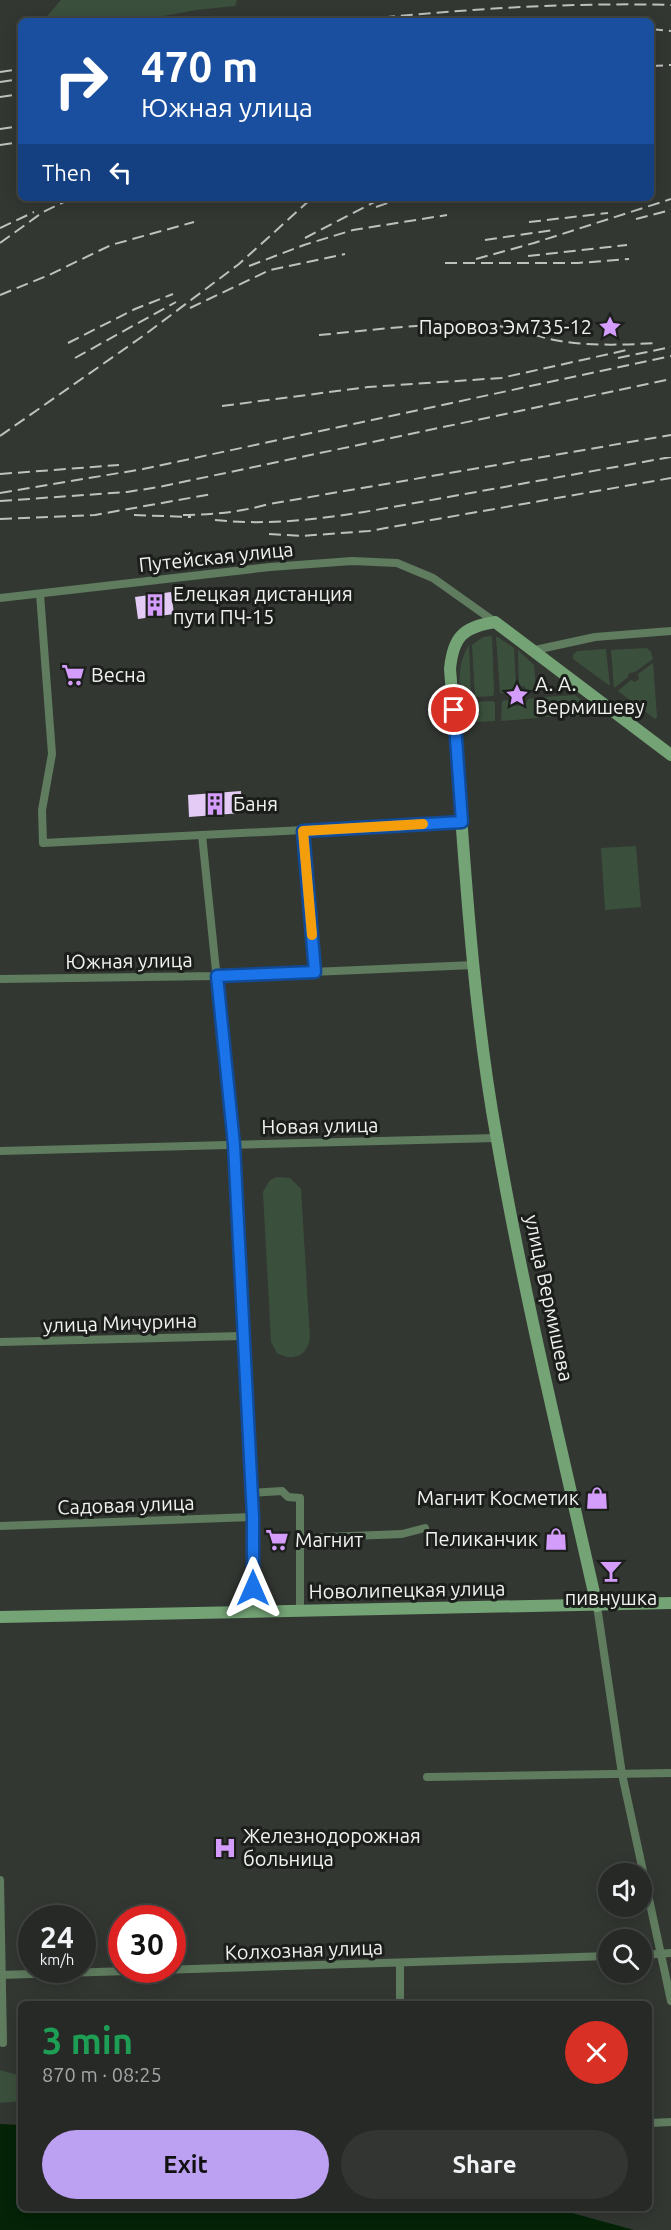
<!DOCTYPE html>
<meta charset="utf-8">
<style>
body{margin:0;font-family:Ubuntu,sans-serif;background:#323532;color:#f1f3f6;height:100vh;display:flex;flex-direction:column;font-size:22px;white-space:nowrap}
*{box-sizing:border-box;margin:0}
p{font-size:20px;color:#a4a6a7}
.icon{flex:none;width:33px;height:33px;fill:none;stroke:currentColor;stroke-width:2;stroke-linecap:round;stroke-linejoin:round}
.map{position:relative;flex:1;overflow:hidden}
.sheet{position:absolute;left:18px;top:2001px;width:634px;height:210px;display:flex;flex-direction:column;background:#262926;border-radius:9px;box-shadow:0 3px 15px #0003,0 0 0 2px #424543}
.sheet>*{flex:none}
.hud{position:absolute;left:18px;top:18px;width:636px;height:183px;border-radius:9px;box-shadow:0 3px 15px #0003,0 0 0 2px #424543;background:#1a4fa0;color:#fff;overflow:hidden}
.buttons{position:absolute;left:598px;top:1863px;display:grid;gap:12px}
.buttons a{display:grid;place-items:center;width:54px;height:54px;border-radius:50%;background:#262926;box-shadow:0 3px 15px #0003,0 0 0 2px #424543;font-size:30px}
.speed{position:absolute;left:18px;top:1905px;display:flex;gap:12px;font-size:30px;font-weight:700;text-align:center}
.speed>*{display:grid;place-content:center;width:78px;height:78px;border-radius:50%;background:#262926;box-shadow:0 3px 15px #0003,0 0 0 2px #424543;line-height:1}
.speed small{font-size:15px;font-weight:400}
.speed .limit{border:9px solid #d22;background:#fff;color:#111}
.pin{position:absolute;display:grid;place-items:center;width:51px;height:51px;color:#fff;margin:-26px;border:3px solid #fff;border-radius:50%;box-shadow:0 2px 6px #0007}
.me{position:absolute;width:66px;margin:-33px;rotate:0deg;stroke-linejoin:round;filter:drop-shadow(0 0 4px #0008)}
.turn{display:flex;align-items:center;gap:21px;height:126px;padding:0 24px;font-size:27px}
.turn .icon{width:78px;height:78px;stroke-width:2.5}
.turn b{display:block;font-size:42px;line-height:51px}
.then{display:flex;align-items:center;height:57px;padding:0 24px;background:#0003;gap:12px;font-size:22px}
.round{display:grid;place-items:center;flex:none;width:63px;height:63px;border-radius:32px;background:#323532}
.headline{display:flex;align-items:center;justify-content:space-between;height:102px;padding:0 24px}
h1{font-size:36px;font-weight:600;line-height:45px;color:#1e9e55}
.cta{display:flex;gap:12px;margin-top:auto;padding:12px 24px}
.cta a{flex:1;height:69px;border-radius:36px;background:#bca0f2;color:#111;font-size:24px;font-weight:600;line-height:69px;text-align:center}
.cta a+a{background:#323532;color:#f1f3f6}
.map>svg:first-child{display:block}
.green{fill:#3b503c}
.water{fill:#042307}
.building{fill:#e3cbf5}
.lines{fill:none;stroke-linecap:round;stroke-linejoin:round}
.street{stroke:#5f7c5f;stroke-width:8}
.secondary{stroke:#74a375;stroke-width:12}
.rail{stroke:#bec1be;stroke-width:2;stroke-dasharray:12 6;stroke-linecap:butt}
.route-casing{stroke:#114b97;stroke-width:15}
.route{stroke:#1a73e8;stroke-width:10}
.slow{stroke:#f59e0b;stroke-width:10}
.labels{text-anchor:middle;stroke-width:6;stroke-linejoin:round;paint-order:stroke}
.poi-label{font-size:20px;fill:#eff2ef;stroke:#1c1e1c;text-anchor:start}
.street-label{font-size:20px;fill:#eff2ef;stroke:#1c1e1c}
</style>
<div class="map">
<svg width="671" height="2230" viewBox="0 0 671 2230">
<rect width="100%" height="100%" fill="#333732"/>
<!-- green -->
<g class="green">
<polygon points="61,0 237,0 235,6 196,10 136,21 43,21"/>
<polygon points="492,636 494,693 493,696 475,697 472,645 483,637"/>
<polygon points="496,636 514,648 516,686 507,694 500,693"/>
<path d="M469,645L472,722H463C461,696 454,668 469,645Z"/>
<polygon points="647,648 651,652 653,659 635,672 629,673 628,677 614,688 611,650"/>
<polygon points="606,649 606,650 610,686 573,659 573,655 577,651"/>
<polygon points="518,650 534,665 536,689 534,692 528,692 525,687 519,685"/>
<polygon points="653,663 657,717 655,719 618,691 631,680 635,682 639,679 638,674"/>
<polygon points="575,695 590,707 586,711 590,716 543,717 544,697"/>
<polygon points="534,698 537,700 538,718 501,721 502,701 507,700 514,706 525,705 528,699"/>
<polygon points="493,701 495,703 495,721 476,722 475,702"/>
<polygon points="636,846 641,907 605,910 601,848"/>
<path d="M277,1177L290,1178L301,1189L310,1338C307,1356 293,1362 277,1353L271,1342L263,1192L270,1180Z"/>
<polygon points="0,2070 21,2076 21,2101 0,2103"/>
</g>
<!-- water -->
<polygon class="water" points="0,2124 21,2125 21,2208 554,2208 634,2230 0,2230"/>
<!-- building -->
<g class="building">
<polygon points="171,592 174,614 138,619 135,597"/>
<polygon points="241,791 242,813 189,817 188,795"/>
</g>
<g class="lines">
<!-- street -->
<g class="street">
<polyline points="40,594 52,754 42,810 43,843 462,822"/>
<polyline points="0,598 270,567 352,561 397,563 433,578 495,622"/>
<polyline points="535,650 595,637 671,631"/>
<polyline points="303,831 315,972"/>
<polyline points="202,835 234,1145 253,1517 253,1611"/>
<polyline points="0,979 217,976 474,965"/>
<polyline points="0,1151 496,1138"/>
<polyline points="0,1342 242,1336"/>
<polyline points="251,1493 282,1491 288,1497 300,1498 300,1611"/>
<polyline points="0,1526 253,1517"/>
<polyline points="300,1538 402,1534 425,1528"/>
<polyline points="597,1606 622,1774 671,2001"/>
<polyline points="427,1777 671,1773"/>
<polyline points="0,1880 3,2043"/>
<polyline points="642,1955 671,1953"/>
<polyline points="0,1975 609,1956"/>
<polyline points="400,2004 400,1964"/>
<polyline points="650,2123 671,2122"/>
</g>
<!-- secondary -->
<g class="secondary">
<path d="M597,1606C562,1451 524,1296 497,1140C469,986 463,825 450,669C453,637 463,627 495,622L671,755"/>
<polyline points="0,1617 671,1603"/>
</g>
<!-- rail -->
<g class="rail">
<path d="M347,21C455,10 562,2 671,5"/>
<polyline points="651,29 671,31"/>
<polyline points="651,66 671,65"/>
<polyline points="0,72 21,69"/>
<polyline points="0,82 21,79"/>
<polyline points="0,97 21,94"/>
<polyline points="0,129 21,126"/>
<polyline points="0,145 21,142"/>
<polyline points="21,199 25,198"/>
<polyline points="376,207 402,198"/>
<polyline points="636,219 671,210"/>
<polyline points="529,222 608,213"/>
<polyline points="0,228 34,212"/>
<polyline points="305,238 382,198"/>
<polyline points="485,240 553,230"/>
<polyline points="0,243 43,212 72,198"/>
<polyline points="528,256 627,245"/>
<polyline points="476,259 534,243 671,199"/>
<polyline points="445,263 578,263 629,259"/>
<polyline points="249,266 304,245 353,230 447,215"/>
<polyline points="0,295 49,275 111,245 194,222"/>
<polyline points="190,308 270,270 345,254"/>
<path d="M319,335C374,330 432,322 488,325C513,326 535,337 560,341C591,346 624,345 656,343"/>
<polyline points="68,343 135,309 173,294"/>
<polyline points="75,358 176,302"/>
<polyline points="618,358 671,347"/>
<polyline points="222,406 368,387 501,378 627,350"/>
<polyline points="0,436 143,336 239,264 312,198"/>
<polyline points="0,474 119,465"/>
<polyline points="0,493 143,469 671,356"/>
<polyline points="0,501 127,492 159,487 671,379"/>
<polyline points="134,515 191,517"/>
<path d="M183,515C213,515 240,512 269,504L671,435"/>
<polyline points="0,519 95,515 212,494"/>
<path d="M215,520C289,528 364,512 437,499C515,485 593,471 671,457"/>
<polyline points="269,534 301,536 369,531 671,478"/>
</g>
</g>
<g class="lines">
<!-- route casing -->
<g class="route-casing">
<polyline id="route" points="253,1588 253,1517 234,1145 217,976 315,972 303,831 462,822 454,710"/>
</g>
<!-- route -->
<use href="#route" class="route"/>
<!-- slow -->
<polyline class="slow" points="312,935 303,831 423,824"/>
</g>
<!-- icons -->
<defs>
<g id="sight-bare" transform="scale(1.8)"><path d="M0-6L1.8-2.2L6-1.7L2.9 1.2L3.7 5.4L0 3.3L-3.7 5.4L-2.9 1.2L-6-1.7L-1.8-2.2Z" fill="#d49cfb" stroke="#1c1e1c" stroke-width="2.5" paint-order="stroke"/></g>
<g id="building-bare" transform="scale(1.8)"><path d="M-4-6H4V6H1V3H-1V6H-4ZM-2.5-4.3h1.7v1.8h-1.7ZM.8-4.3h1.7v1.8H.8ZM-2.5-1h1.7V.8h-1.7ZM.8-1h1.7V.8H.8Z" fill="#d49cfb" stroke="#1c1e1c" stroke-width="2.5" paint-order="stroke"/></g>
<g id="supermarket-bare" transform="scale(1.8)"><path d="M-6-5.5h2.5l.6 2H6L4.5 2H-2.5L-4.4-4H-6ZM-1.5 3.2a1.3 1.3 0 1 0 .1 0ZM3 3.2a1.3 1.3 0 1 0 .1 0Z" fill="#d49cfb" stroke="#1c1e1c" stroke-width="2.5" paint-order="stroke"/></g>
<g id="shop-bare" transform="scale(1.8)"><path d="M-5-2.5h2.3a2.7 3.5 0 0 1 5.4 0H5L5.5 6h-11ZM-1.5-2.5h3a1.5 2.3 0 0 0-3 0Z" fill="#d49cfb" stroke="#1c1e1c" stroke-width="2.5" paint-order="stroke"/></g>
<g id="bar-bare" transform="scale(1.8)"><path d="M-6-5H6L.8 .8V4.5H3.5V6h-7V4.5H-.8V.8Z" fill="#d49cfb" stroke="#1c1e1c" stroke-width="2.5" paint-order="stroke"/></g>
<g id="hospital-bare" transform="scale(1.8)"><path d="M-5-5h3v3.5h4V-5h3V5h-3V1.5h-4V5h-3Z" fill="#d49cfb" stroke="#1c1e1c" stroke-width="2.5" paint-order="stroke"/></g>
</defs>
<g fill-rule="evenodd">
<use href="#sight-bare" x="610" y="327"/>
<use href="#building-bare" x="155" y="605"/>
<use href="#supermarket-bare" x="73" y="675"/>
<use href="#sight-bare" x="517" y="695"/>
<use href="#building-bare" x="215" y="804"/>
<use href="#shop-bare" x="597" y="1498"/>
<use href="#shop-bare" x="556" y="1539"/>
<use href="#supermarket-bare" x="277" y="1540"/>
<use href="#bar-bare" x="611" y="1571"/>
<use href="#hospital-bare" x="225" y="1848"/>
</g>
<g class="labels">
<!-- poi labels -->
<g class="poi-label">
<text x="592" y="334" text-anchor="end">Паровоз Эм735-12</text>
<text x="173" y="601">Елецкая дистанция<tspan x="173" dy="23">пути ПЧ-15</tspan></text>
<text x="91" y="682">Весна</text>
<text x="535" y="691">А. А.<tspan x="535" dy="23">Вермишеву</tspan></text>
<text x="233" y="811">Баня</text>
<text x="579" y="1505" text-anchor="end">Магнит Косметик</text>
<text x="538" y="1546" text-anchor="end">Пеликанчик</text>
<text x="295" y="1547">Магнит</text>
<text x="611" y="1605" text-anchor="middle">пивнушка</text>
<text x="243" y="1843">Железнодорожная<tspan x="243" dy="23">больница</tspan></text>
</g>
<!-- street labels -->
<g class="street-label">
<text transform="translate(216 557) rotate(-6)" y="7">Путейская улица</text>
<text transform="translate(129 961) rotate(-1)" y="7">Южная улица</text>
<text transform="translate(320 1126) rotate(-1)" y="7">Новая улица</text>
<text transform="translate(549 1298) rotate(78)" y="7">улица Вермишева</text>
<text transform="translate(120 1323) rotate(-2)" y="7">улица Мичурина</text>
<text transform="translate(126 1505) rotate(-2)" y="7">Садовая улица</text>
<text transform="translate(407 1590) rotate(-1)" y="7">Новолипецкая улица</text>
<text transform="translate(304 1950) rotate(-2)" y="7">Колхозная улица</text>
</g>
</g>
</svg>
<div class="buttons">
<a><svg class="icon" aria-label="sound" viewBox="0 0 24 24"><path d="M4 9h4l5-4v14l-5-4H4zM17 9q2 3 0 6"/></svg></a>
<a><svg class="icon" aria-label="search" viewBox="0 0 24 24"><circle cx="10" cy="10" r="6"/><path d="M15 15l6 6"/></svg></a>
</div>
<div class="speed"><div>24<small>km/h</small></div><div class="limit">30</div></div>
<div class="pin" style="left:454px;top:710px;background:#d93025"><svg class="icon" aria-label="arrive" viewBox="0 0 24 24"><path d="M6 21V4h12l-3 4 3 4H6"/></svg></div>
<svg class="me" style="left:253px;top:1588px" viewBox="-20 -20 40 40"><path d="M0-17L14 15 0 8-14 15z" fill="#1a73e8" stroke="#fff" stroke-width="4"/></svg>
<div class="hud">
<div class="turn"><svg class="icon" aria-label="right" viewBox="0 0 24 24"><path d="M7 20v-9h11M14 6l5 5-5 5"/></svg><div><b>470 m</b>Южная улица</div></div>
<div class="then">Then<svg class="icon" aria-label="left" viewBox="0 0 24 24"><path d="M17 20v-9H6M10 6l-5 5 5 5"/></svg></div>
</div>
<section class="sheet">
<div class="headline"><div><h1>3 min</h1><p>870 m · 08:25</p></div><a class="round" style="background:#d93025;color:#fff"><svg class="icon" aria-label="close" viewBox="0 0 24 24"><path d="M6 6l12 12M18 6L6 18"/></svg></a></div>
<div class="cta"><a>Exit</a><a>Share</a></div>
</section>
</div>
